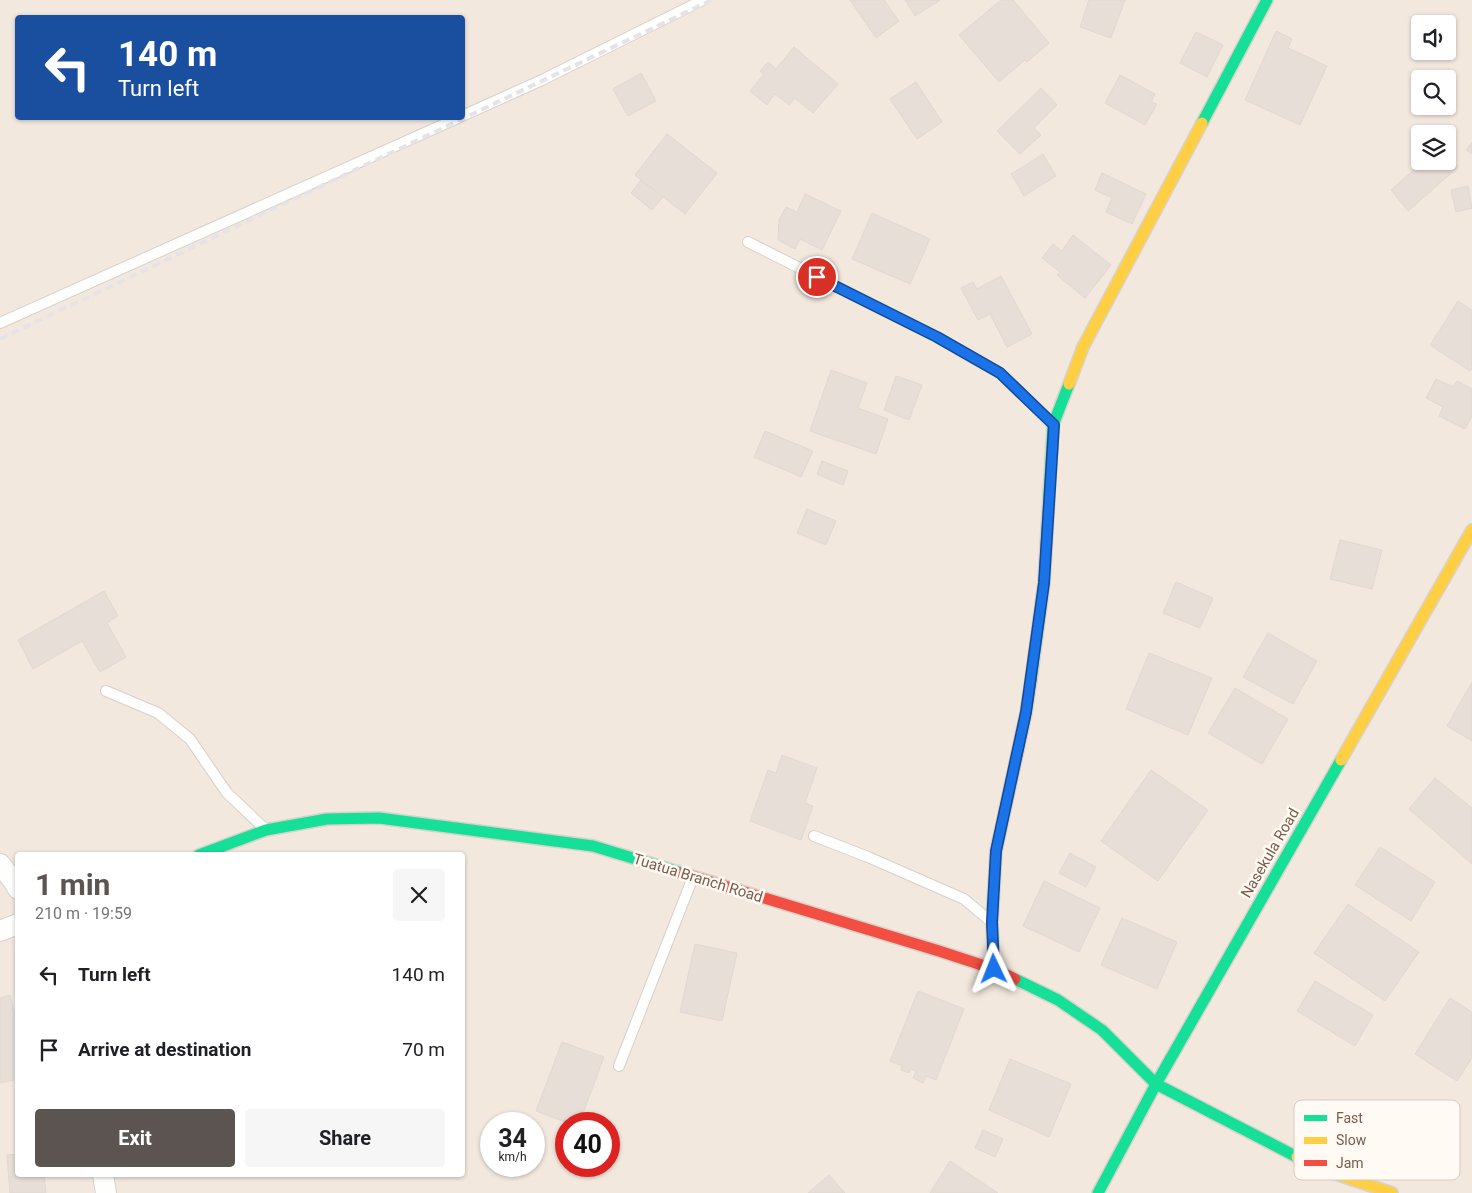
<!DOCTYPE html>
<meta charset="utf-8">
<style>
body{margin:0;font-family:Roboto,sans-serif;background:#f6f6f6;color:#202124;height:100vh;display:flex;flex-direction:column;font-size:19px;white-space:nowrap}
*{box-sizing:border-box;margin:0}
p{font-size:16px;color:#757577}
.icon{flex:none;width:28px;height:28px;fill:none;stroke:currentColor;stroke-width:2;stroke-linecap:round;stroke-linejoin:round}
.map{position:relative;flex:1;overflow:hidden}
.sheet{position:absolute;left:15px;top:852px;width:450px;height:325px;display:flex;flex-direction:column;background:#fff;border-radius:5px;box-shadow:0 1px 4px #0004}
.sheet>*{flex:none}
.hud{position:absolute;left:15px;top:15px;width:450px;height:105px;border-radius:5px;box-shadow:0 1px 4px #0004;background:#1a4fa0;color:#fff;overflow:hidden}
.tools{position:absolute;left:1411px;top:15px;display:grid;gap:10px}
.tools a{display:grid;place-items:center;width:45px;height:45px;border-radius:5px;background:#fff;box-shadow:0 1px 4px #0004;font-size:25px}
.speed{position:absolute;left:480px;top:1112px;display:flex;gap:10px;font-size:25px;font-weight:700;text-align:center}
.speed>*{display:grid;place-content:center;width:65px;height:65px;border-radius:50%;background:#fff;box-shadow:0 1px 4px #0004;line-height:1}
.speed small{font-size:12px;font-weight:400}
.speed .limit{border:8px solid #d22;background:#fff;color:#111}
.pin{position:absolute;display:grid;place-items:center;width:42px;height:42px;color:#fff;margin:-21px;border:2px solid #fff;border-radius:50%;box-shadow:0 1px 5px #0007}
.me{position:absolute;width:55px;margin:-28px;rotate:358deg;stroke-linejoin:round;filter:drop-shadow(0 0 4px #0008)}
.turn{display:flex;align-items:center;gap:18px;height:105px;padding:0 20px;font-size:22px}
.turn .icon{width:65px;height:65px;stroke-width:2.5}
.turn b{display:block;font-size:35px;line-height:42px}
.round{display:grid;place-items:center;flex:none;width:52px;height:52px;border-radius:5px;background:#f6f6f6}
.headline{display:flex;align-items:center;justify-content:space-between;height:85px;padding:0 20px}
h1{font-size:30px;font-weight:700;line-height:38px;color:#5c5450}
.button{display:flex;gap:10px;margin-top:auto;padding:10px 20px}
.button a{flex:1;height:58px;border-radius:5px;background:#5c5450;color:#fff;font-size:20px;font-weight:700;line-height:58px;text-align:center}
.button a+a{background:#f6f6f6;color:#202124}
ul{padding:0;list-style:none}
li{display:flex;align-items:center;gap:15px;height:75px;padding:0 20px}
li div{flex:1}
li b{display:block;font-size:19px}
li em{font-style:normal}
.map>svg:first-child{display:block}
.residential{fill:#f2e8de;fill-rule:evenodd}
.building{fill:#e6ded7;stroke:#e2d8d2}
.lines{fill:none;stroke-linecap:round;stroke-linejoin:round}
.lane-casing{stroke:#d7d1cb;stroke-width:12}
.street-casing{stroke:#d7d1cb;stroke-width:22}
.fast-casing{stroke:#d9d2cb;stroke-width:14}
.slow-casing{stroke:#d9d2cb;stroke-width:14}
.jam-casing{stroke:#d9d2cb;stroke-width:14}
.lane{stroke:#fefefd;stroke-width:10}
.street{stroke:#fefefd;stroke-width:20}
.fast{stroke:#16e098;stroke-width:11}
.slow{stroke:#ffcf43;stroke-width:11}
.jam{stroke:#f24e42;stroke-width:11}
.rail{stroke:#e6e3e7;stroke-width:4;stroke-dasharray:8 5;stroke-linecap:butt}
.route-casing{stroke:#114b97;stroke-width:12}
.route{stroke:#1a73e8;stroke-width:9}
.labels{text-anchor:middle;stroke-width:5;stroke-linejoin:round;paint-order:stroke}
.street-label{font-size:15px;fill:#7a5c4d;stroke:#fffaf3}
.key{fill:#fffaf3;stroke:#d7cbc1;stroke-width:1}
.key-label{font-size:14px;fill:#7a5c4d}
</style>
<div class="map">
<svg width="1472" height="1193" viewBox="0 0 1472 1193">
<rect width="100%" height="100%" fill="#f9f5f0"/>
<!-- residential -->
<path class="residential" d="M0,0H1472V1193H0ZM18,18H462V118H18ZM1420,24H1448V51H1420ZM1420,79H1448V106H1420ZM1420,134H1448V161H1420ZM18,855H462V1175H18ZM491,1124H534V1166H491ZM566,1124H609V1166H566Z"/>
<!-- building -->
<g class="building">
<polygon points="850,0 884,0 899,21 876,38"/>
<polygon points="905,0 940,0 915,16"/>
<polygon points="1001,0 1013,0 1049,43 1027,62 1025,60 999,82 959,35"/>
<polygon points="1089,0 1125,0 1111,38 1080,27"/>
<polygon points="1276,31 1292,39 1288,48 1327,66 1300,125 1245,100"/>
<polygon points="1196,32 1223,45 1207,77 1180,63"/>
<polygon points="794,47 838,84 813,113 795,98 789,105 775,94 767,105 750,91 764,74 760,71 768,62 776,69"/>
<polygon points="641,73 656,101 628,116 613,89"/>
<polygon points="1120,75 1155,94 1151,102 1157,104 1145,125 1105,103"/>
<polygon points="916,82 942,122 917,139 890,99"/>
<polygon points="1041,88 1057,105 1034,128 1041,135 1020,154 997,131"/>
<polygon points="667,134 717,173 685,214 635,175"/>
<polygon points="1472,142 1472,154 1466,150"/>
<polygon points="1043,154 1056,176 1024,196 1011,174"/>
<polygon points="1448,155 1458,167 1408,211 1391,190 1424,161 1448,161"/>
<polygon points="1102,173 1146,194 1132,224 1106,212 1112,198 1095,190"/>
<polygon points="641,180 663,197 652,210 631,193"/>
<polygon points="1468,186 1472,208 1456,212 1451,190"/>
<polygon points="805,194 841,211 822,250 800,239 795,249 778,240 779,220 786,207 797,212"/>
<polygon points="872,213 930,239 910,284 852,259"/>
<polygon points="1073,235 1111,265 1085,298 1057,275 1060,272 1042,258 1053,244 1062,251"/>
<polygon points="1001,276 1032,334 1007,347 990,314 978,320 961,288 973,282 977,289"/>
<polygon points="1458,301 1472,310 1472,368 1470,371 1430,345"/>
<polygon points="831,370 867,383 858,408 888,419 876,454 810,431"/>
<polygon points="896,376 922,385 909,420 884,410"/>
<polygon points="1436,379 1453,387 1457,381 1472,389 1472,416 1465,429 1439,416 1443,407 1426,398"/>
<polygon points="765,431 813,451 801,477 754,457"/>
<polygon points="822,461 848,471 843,485 817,474"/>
<polygon points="807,509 836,521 826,545 797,533"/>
<polygon points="1340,540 1382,550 1372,589 1330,579"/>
<polygon points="1176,582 1213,598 1200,628 1163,613"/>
<polygon points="104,591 118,616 107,623 126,657 100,672 82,641 33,669 18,640"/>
<polygon points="1268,633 1317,661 1293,704 1243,677"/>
<polygon points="1149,653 1212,678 1188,735 1126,709"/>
<polygon points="1472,682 1472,741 1447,726"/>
<polygon points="1235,688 1288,719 1262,764 1208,733"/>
<polygon points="782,755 817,768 805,803 813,806 801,840 750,821 768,770 776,773"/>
<polygon points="1151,770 1208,810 1158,881 1101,841"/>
<polygon points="1435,778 1472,808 1472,864 1409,809"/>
<polygon points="1380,847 1435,882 1411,921 1355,885"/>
<polygon points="1070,853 1096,867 1086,887 1059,873"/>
<polygon points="1044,881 1100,908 1079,952 1023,926"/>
<polygon points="1348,904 1419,952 1385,1001 1314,953"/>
<polygon points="1122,918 1177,942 1157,989 1101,965"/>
<polygon points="695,944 737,953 722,1021 680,1012"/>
<polygon points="1315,981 1373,1015 1355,1046 1297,1011"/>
<polygon points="918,991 964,1009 936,1080 926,1076 923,1083 913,1078 916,1071 911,1069 909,1073 901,1070 902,1066 890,1061"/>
<polygon points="10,995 18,1029 18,1079 0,1083 0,998"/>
<polygon points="1450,998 1472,1012 1472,1058 1457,1081 1415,1054"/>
<polygon points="562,1042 604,1057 579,1124 571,1124 536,1111"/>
<polygon points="1010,1059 1071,1084 1049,1137 989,1110"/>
<polygon points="983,1130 1003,1139 995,1157 975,1148"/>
<polygon points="18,1154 18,1175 44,1175 46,1193 10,1193 7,1155"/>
<polygon points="950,1161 998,1193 930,1193"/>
<polygon points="829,1175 845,1193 808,1193"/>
</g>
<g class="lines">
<!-- lane casing -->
<g class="lane-casing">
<g id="lane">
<polyline points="462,116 542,80 703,0"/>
<polyline points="748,242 937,337 1000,373 1052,423"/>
<polyline points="0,323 458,118"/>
<polyline points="106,691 158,713 190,739 227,793 264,828"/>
<polyline points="814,836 868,857 964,899 989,920"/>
<polyline points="619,1066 693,877"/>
</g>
</g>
<!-- street casing -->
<g class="street-casing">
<g id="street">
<polyline points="0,864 14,882 18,889"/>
<polyline points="0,931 18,924"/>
<polyline points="103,1175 106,1193"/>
</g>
</g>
<!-- fast casing -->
<g class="fast-casing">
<g id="fast">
<polyline points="1202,123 1267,0"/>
<polyline points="1031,680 1044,583 1053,425 1069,384"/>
<polyline points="199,855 266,830 327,819 379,818 593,846 682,873"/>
<polyline points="1015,979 1058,1000 1102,1030 1156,1084 1297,1157"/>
<polyline points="1098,1193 1156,1084 1341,760"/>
</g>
</g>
<!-- slow casing -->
<g class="slow-casing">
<g id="slow">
<polyline points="1069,384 1083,347 1202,123"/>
<polyline points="1341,760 1472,530"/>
<polyline points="1297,1157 1318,1168 1392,1193"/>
</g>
</g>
<!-- jam casing -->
<g class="jam-casing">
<g id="jam">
<polyline points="682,873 939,951 994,969 1015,979"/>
<polyline points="994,969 992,922 996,851 1026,713 1031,680"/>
</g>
</g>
<!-- lane -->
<use href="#lane" class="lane"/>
<!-- street -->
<use href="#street" class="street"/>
<!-- fast -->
<use href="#fast" class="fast"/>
<!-- slow -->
<use href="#slow" class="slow"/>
<!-- jam -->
<use href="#jam" class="jam"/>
<!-- rail -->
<polyline class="rail" points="0,339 712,0"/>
</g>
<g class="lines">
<!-- route casing -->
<g class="route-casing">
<polyline id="route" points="817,277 937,337 1000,373 1054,425 1044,583 1026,712 996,851 992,922 994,969"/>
</g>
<!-- route -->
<use href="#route" class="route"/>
</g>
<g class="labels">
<!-- street labels -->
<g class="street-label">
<text transform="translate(1270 853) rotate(-60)" y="5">Nasekula Road</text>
<text transform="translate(698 878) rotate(17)" y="5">Tuatua Branch Road</text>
</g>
</g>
<!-- legend -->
<rect x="1294" y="1100" width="166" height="80" rx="8" class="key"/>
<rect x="1304" y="1115" width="23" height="6" fill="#16e098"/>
<rect x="1304" y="1137" width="23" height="7" fill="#ffcf43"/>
<rect x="1304" y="1160" width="23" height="6" fill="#f24e42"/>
<g class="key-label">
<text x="1336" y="1123">Fast</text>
<text x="1336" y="1145">Slow</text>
<text x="1336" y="1168">Jam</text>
</g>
</svg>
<div class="tools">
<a><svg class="icon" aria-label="sound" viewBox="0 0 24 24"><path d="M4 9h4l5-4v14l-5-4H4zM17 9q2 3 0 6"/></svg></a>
<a><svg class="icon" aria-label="search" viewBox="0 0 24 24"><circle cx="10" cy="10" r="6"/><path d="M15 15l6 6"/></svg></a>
<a><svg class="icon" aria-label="layers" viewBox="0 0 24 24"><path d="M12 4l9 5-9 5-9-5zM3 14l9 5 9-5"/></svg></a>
</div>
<div class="speed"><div>34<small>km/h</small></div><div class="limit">40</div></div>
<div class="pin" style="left:817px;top:277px;background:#d93025"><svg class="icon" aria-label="arrive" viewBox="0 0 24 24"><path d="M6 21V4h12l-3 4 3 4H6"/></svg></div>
<svg class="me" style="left:994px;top:969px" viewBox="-20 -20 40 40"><path d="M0-17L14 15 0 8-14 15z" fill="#1a73e8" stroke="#fff" stroke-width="4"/></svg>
<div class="hud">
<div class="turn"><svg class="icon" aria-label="left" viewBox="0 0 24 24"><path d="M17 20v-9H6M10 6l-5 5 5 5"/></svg><div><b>140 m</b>Turn left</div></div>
</div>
<section class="sheet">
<div class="headline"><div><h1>1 min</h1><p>210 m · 19:59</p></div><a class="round"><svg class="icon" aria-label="close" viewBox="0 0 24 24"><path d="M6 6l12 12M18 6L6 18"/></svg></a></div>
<ul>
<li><svg class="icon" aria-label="left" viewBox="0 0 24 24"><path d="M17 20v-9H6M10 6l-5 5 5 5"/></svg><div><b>Turn left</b></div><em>140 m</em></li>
<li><svg class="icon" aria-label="arrive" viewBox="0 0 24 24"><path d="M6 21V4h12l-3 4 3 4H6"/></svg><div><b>Arrive at destination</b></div><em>70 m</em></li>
</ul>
<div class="button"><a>Exit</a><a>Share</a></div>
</section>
</div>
